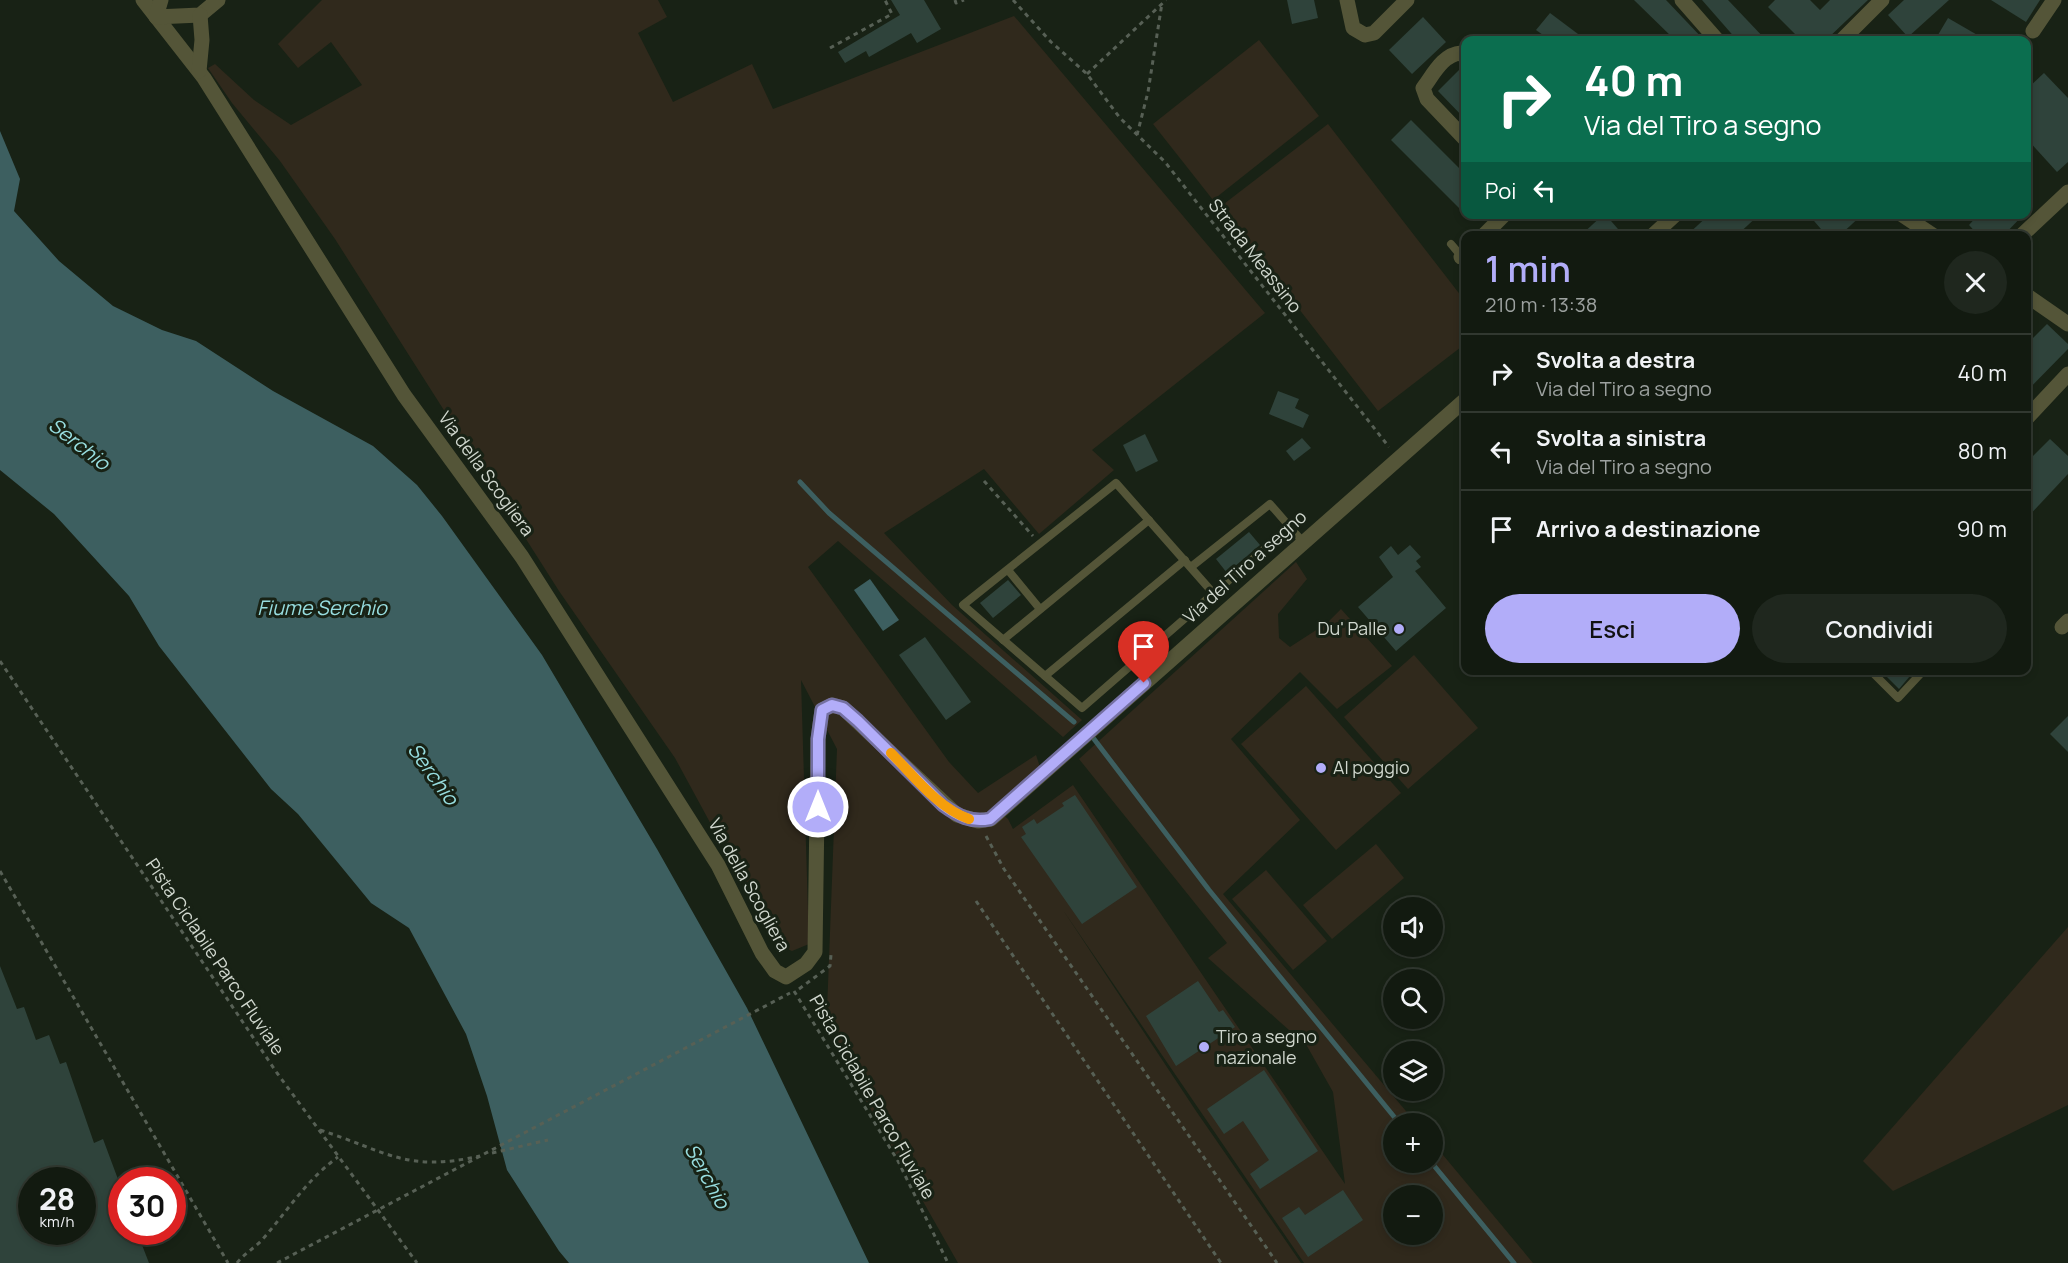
<!DOCTYPE html>
<html lang="it">
<meta charset="utf-8">
<style>
body{margin:0;font-family:Manrope,sans-serif;background:#1f271e;color:#f1f3f6;height:100vh;display:flex;flex-direction:column;font-size:22px;white-space:nowrap}
*{box-sizing:border-box;margin:0}
p{font-size:20px;color:#9ca19f}
.icon{flex:none;width:33px;height:33px;fill:none;stroke:currentColor;stroke-width:2;stroke-linecap:round;stroke-linejoin:round}
.map{position:relative;flex:1;overflow:hidden}
.panel{position:absolute;left:1461px;top:231px;width:570px;height:444px;display:flex;flex-direction:column;background:#121a10;border-radius:12px;box-shadow:0 3px 9px #0003,0 0 0 2px #313830}
.panel>*{flex:none}
.top-card{position:absolute;left:1461px;top:36px;width:570px;height:183px;border-radius:12px;box-shadow:0 3px 9px #0003,0 0 0 2px #313830;background:#0b6e4f;color:#fff;overflow:hidden}
.buttons{position:absolute;left:1383px;top:897px;display:grid;gap:12px}
.buttons a{display:grid;place-items:center;width:60px;height:60px;border-radius:50%;background:#121a10;box-shadow:0 3px 9px #0003,0 0 0 2px #313830;font-size:30px}
.speed{position:absolute;left:18px;top:1167px;display:flex;gap:12px;font-size:30px;font-weight:700;text-align:center}
.speed>*{display:grid;place-content:center;width:78px;height:78px;border-radius:50%;background:#121a10;box-shadow:0 3px 9px #0003,0 0 0 2px #313830;line-height:1}
.speed small{font-size:15px;font-weight:400}
.speed .limit{border:9px solid #d22;background:#fff;color:#111}
.pin{position:absolute;display:grid;place-items:center;width:51px;height:51px;color:#fff;margin:-62px -26px;border-radius:50% 50% 50% 0;rotate:-45deg;box-shadow:0 0 6px #0007}
.pin .icon{rotate:45deg}
.me{position:absolute;width:66px;margin:-33px;rotate:0deg;stroke-linejoin:round;filter:drop-shadow(0 0 4px #0008)}
.turn{display:flex;align-items:center;gap:21px;height:126px;padding:0 24px;font-size:27px}
.turn .icon{width:78px;height:78px;stroke-width:2.5}
.turn b{display:block;font-size:42px;line-height:51px}
.then{display:flex;align-items:center;height:57px;padding:0 24px;background:#0003;gap:12px;font-size:22px}
.round{display:grid;place-items:center;flex:none;width:63px;height:63px;border-radius:32px;background:#1f271e}
.overview{display:flex;align-items:center;justify-content:space-between;height:102px;padding:0 24px}
h1{font-size:36px;font-weight:600;line-height:45px;color:#b2adf9}
.action{display:flex;gap:12px;margin-top:auto;padding:12px 24px}
.action a{flex:1;height:69px;border-radius:36px;background:#b2adf9;color:#111;font-size:24px;font-weight:600;line-height:69px;text-align:center}
.action a+a{background:#1f271e;color:#f1f3f6}
ul{padding:0;list-style:none}
li{display:flex;align-items:center;gap:18px;height:78px;padding:0 24px;border-top:2px solid #313830}
li div{flex:1}
li b{display:block;font-size:22px}
li em{font-style:normal}
.map>svg:first-child{display:block}
.green{fill:#30291c;fill-rule:evenodd}
.water{fill:#3d5f60}
.lines{fill:none;stroke-linecap:round;stroke-linejoin:round}
.stream{stroke:#3d5f60;stroke-width:5}
.building{fill:#2f433b;fill-rule:evenodd}
.path{stroke:#576055;stroke-width:3;stroke-dasharray:4.5 4.5;stroke-linecap:butt}
.service{stroke:#545538;stroke-width:8}
.minor{stroke:#545538;stroke-width:15}
.route-casing{stroke:#7470a2;stroke-width:15}
.route{stroke:#b2adf9;stroke-width:10}
.slow{stroke:#f59e0b;stroke-width:10}
.poi-dot{fill:#b2adf9;stroke:#182215;stroke-width:2}
.labels{text-anchor:middle;stroke-width:6;stroke-linejoin:round;paint-order:stroke}
.street-label{font-size:18px;fill:#d0d7ce;stroke:#182215}
.poi-label{font-size:18px;fill:#d0d7ce;stroke:#182215;text-anchor:start}
.water-label{font-size:20px;font-style:italic;fill:#97dddf;stroke:#182215}
</style>
<div class="map">
<svg width="2068" height="1263" viewBox="0 0 2068 1263">
<rect width="100%" height="100%" fill="#182215"/>
<!-- green -->
<g class="green">
<path d="M322,0H658L667,17L638,33L673,102L752,64L773,109L1014,16L1265,313L1092,450L1114,470L1039,534L984,469L884,533L952,605L1082,720L1063,737L838,541L808,567L949,762L978,793L1036,755L1040,767L994,807L1008,819L1013,829L1073,785L1345,1184L1333,1092L1307,1046L1208,958L1227,943L1079,759L1296,562L1307,579L1278,614L1279,638L1290,647L1327,623L1341,609L1392,666L1337,709L1300,672L1231,739L1300,820L1223,894L1416,1123L1394,1124V1162H1432L1433,1143L1533,1263H1304L1063,910L1196,1111L1301,1263H958L849,1071L827,1011L837,749L801,680L809,944L792,951L776,944L675,758L559,591L335,239L280,161L232,103L208,68L215,64L254,100L291,125L362,85L331,42L298,68L278,44ZM1394,1196H1432V1234H1394Z"/>
<polygon points="1259,40 1319,116 1213,200 1153,124"/>
<polygon points="1328,124 1465,301 1465,344 1378,411 1220,207"/>
<polygon points="1414,655 1478,728 1408,789 1344,717"/>
<polygon points="1306,686 1401,793 1336,850 1241,744"/>
<polygon points="1376,844 1404,878 1332,939 1303,905"/>
<polygon points="1266,870 1327,941 1293,970 1232,899"/>
<polygon points="2068,927 2068,1105 1893,1191 1863,1161"/>
</g>
<!-- water -->
<g class="water">
<polygon points="0,131 20,179 14,211 59,261 113,306 162,330 196,341 273,391 373,446 417,485 442,516 542,655 657,849 747,1008 869,1263 569,1263 559,1251 507,1170 487,1096 466,1034 409,928 371,903 298,814 271,789 159,646 129,596 54,514 0,470"/>
<polygon points="870,579 899,620 883,631 854,590"/>
</g>
<g class="lines">
<!-- stream -->
<g class="stream">
<polyline points="800,482 829,513 1074,722"/>
<polyline points="1094,739 1209,890 1400,1124"/>
<polyline points="1431,1162 1514,1263"/>
</g>
</g>
<!-- building -->
<g class="building">
<polygon points="891,0 924,0 941,29 917,43 911,33 869,57 866,51 845,63 838,52 900,15"/>
<polygon points="1287,0 1314,0 1318,18 1292,24"/>
<polygon points="1634,0 1666,0 1704,40 1675,40"/>
<polygon points="1702,0 1728,0 1766,40 1737,40"/>
<polygon points="1775,0 1810,0 1820,10 1830,0 1868,0 1826,40 1801,40 1768,7"/>
<polygon points="1904,0 1949,0 1908,37 1888,15"/>
<polygon points="1991,0 2040,0 2026,22"/>
<polygon points="1550,13 1586,40 1550,40 1536,30"/>
<polygon points="1423,17 1446,42 1412,74 1389,50"/>
<polygon points="1948,18 1986,40 1935,40"/>
<polygon points="1459,70 1466,77 1466,120 1438,91"/>
<polygon points="2044,73 2068,98 2068,162 2057,172 2026,138 2026,90"/>
<polygon points="1411,120 1466,175 1466,215 1391,140"/>
<polygon points="1605,214 1624,236 1580,236 1604,214"/>
<polygon points="1710,214 1760,214 1736,236 1686,236"/>
<polygon points="1808,214 1863,214 1839,236 1827,236"/>
<polygon points="1979,214 2024,214 2003,236 1979,236 1969,225"/>
<polygon points="2047,324 2068,344 2068,349 2026,392 2026,345"/>
<polygon points="1278,391 1299,399 1295,408 1309,415 1303,428 1269,414"/>
<polygon points="1145,434 1158,461 1136,472 1123,445"/>
<polygon points="1302,438 1311,448 1294,461 1286,451"/>
<polygon points="2050,439 2068,456 2068,474 2026,519 2026,463"/>
<polygon points="1249,532 1260,545 1227,573 1216,559"/>
<polygon points="1410,545 1421,557 1416,561 1421,567 1415,571 1446,608 1396,651 1358,607 1393,577 1379,557 1391,546 1398,555"/>
<polygon points="1008,580 1021,595 993,618 980,603"/>
<polygon points="925,637 971,702 946,720 899,655"/>
<polygon points="1880,670 1915,670 1899,689"/>
<polygon points="2068,716 2068,752 2050,734"/>
<polygon points="1075,795 1137,887 1082,924 1021,837 1026,834 1022,827 1034,819 1037,824 1064,806 1062,803"/>
<path d="M0,966L17,1009L24,1007L36,1040L49,1035L60,1064L66,1062L94,1143L103,1139L122,1190V1232H137L149,1263H0ZM32,1180H82V1232H32Z"/>
<polygon points="1198,981 1219,1012 1223,1010 1235,1027 1176,1066 1146,1016"/>
<polygon points="1264,1070 1318,1151 1260,1189 1250,1174 1269,1160 1243,1121 1224,1134 1207,1109"/>
<polygon points="1343,1190 1363,1220 1308,1257 1282,1218 1299,1207 1305,1215"/>
</g>
<g class="lines">
<!-- path -->
<g class="path">
<polyline points="955,0 956,3 964,0"/>
<polyline points="1013,0 1051,42 1087,74 1120,118 1165,162 1389,447"/>
<polyline points="830,48 892,14 885,0"/>
<polyline points="1087,74 1166,0"/>
<polyline points="1137,135 1148,92 1162,3"/>
<polyline points="984,481 1033,536"/>
<polyline points="0,661 277,1073 417,1263"/>
<polyline points="986,836 1004,869 1277,1263"/>
<polyline points="0,871 228,1263"/>
<polyline points="976,901 1221,1263"/>
<polyline points="799,989 830,966 831,955"/>
<polyline points="794,991 898,1161 948,1263"/>
<path d="M320,1130C386,1151 406,1173 480,1156"/>
<polyline points="492,1153 548,1140"/>
<path d="M237,1263C244,1254 253,1249 261,1241C287,1212 306,1180 338,1157"/>
<polyline points="277,1263 790,993"/>
</g>
<!-- service -->
<g class="service">
<polyline points="1451,244 1462,257"/>
<polyline points="1191,567 1270,504 1290,527"/>
<polyline points="1008,570 1040,609"/>
<polyline points="1214,594 1116,483 963,605 1082,708 1290,527 1303,542"/>
<polyline points="1003,640 1149,520"/>
<polyline points="1870,670 1898,698 1924,670"/>
<polyline points="1045,676 1185,560"/>
</g>
<!-- minor -->
<g class="minor">
<polyline points="143,0 204,78 404,395 522,557 718,865 762,953 775,971 786,977 806,964 815,952 818,739 822,710 832,705 843,708 957,815 978,821 991,819 1466,399"/>
<polyline points="161,0 156,17 200,15 218,0"/>
<polyline points="1347,0 1353,28 1365,35 1374,33 1407,0"/>
<polyline points="1682,0 1717,40"/>
<polyline points="2033,31 2054,0"/>
<polyline points="1842,40 1882,0"/>
<path d="M1466,58L1461,53C1443,54 1433,75 1423,88L1427,99L1466,140"/>
<polyline points="199,71 202,40 200,15"/>
<polyline points="1901,214 1934,236"/>
<polyline points="1483,236 1505,214"/>
<polyline points="1652,236 1676,214"/>
<polyline points="2021,236 2068,192"/>
<polyline points="1461,257 1466,253"/>
<polyline points="2026,295 2068,324"/>
<polyline points="2026,419 2068,374"/>
<polyline points="2062,627 2068,621"/>
</g>
</g>
<g class="lines">
<!-- route casing -->
<g class="route-casing">
<path id="route" d="M818,807V739L822,710L832,705L843,708L858,721L943,805C958,816 971,823 990,819L1144,683"/>
</g>
<!-- route -->
<use href="#route" class="route"/>
<!-- slow -->
<path class="slow" d="M891,753C914,776 938,808 969,819"/>
</g>
<!-- markers -->
<g class="poi-dot">
<circle cx="1399" cy="629" r="6"/>
<circle cx="1321" cy="768" r="6"/>
<circle cx="1204" cy="1047" r="6"/>
</g>
<g class="labels">
<!-- street labels -->
<g class="street-label">
<text transform="translate(1255 256) rotate(52)" y="6">Strada Meassino</text>
<text transform="translate(486 474) rotate(54)" y="6">Via della Scogliera</text>
<text transform="translate(1245 567) rotate(-42)" y="6">Via del Tiro a segno</text>
<text transform="translate(749 885) rotate(61)" y="6">Via della Scogliera</text>
<text transform="translate(215 957) rotate(56)" y="6">Pista Ciclabile Parco Fluviale</text>
<text transform="translate(872 1097) rotate(60)" y="6">Pista Ciclabile Parco Fluviale</text>
</g>
<!-- poi labels -->
<g class="poi-label">
<text x="1387" y="635" text-anchor="end">Du' Palle</text>
<text x="1333" y="774">Al poggio</text>
<text x="1216" y="1043">Tiro a segno<tspan x="1216" dy="21">nazionale</tspan></text>
</g>
<!-- water labels -->
<g class="water-label">
<text transform="translate(79 444) rotate(38)" y="7">Serchio</text>
<text x="322" y="615">Fiume Serchio</text>
<text transform="translate(433 774) rotate(54)" y="7">Serchio</text>
<text transform="translate(707 1176) rotate(61)" y="7">Serchio</text>
</g>
</g>
</svg>
<div class="buttons">
<a><svg class="icon" aria-label="sound" viewBox="0 0 24 24"><path d="M4 9h4l5-4v14l-5-4H4zM17 9q2 3 0 6"/></svg></a>
<a><svg class="icon" aria-label="search" viewBox="0 0 24 24"><circle cx="10" cy="10" r="6"/><path d="M15 15l6 6"/></svg></a>
<a><svg class="icon" aria-label="layers" viewBox="0 0 24 24"><path d="M12 4l9 5-9 5-9-5zM3 14l9 5 9-5"/></svg></a>
<a>+</a>
<a>−</a>
</div>
<div class="speed"><div>28<small>km/h</small></div><div class="limit">30</div></div>
<div class="pin" style="left:1144px;top:683px;background:#d93025"><svg class="icon" aria-label="arrive" viewBox="0 0 24 24"><path d="M6 21V4h12l-3 4 3 4H6"/></svg></div>
<svg class="me" style="left:818px;top:807px" viewBox="-20 -20 40 40"><circle r="17" fill="#b2adf9" stroke="#fff" stroke-width="3"/><path d="M0-11L8 9 0 5-8 9z" fill="#fff"/></svg>
<div class="top-card">
<div class="turn"><svg class="icon" aria-label="right" viewBox="0 0 24 24"><path d="M7 20v-9h11M14 6l5 5-5 5"/></svg><div><b>40 m</b>Via del Tiro a segno</div></div>
<div class="then">Poi<svg class="icon" aria-label="left" viewBox="0 0 24 24"><path d="M17 20v-9H6M10 6l-5 5 5 5"/></svg></div>
</div>
<section class="panel">
<div class="overview"><div><h1>1 min</h1><p>210 m · 13:38</p></div><a class="round"><svg class="icon" aria-label="close" viewBox="0 0 24 24"><path d="M6 6l12 12M18 6L6 18"/></svg></a></div>
<ul>
<li><svg class="icon" aria-label="right" viewBox="0 0 24 24"><path d="M7 20v-9h11M14 6l5 5-5 5"/></svg><div><b>Svolta a destra</b><p>Via del Tiro a segno</p></div><em>40 m</em></li>
<li><svg class="icon" aria-label="left" viewBox="0 0 24 24"><path d="M17 20v-9H6M10 6l-5 5 5 5"/></svg><div><b>Svolta a sinistra</b><p>Via del Tiro a segno</p></div><em>80 m</em></li>
<li><svg class="icon" aria-label="arrive" viewBox="0 0 24 24"><path d="M6 21V4h12l-3 4 3 4H6"/></svg><div><b>Arrivo a destinazione</b></div><em>90 m</em></li>
</ul>
<div class="action"><a>Esci</a><a>Condividi</a></div>
</section>
</div>
